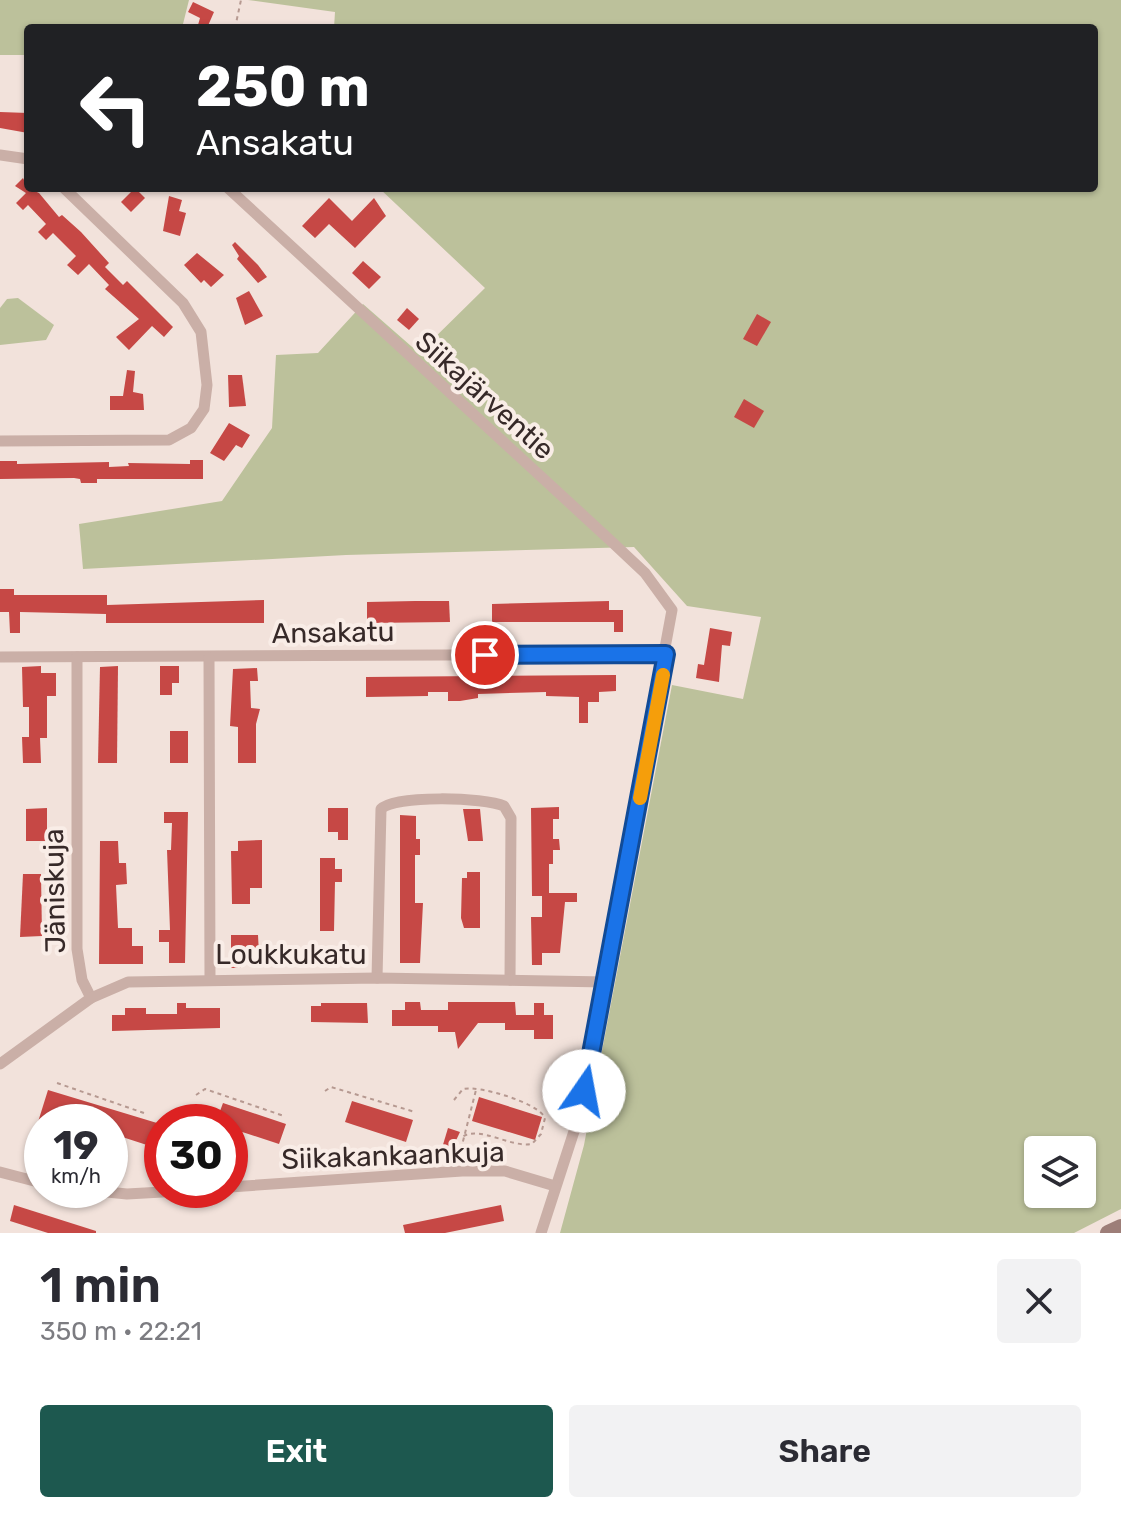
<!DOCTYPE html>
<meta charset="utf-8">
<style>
body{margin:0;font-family:Rubik,sans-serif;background:#f2f2f3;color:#2b2b33;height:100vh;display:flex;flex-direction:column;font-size:30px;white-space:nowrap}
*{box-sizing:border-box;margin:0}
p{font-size:26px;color:#7c7c81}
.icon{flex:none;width:44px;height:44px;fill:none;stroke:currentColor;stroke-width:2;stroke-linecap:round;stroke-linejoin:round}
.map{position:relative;height:1233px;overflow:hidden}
.side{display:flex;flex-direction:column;background:#fff;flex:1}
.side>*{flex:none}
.guide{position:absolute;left:24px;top:24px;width:1074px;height:168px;border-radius:8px;box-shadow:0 2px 6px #0004;background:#202124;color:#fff;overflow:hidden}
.controls{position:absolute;left:1024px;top:1136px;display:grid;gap:16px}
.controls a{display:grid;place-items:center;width:72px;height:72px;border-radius:8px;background:#fff;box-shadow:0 2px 6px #0004;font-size:40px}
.speed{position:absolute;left:24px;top:1104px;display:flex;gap:16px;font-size:40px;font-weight:700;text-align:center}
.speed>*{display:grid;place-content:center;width:104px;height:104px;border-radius:50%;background:#fff;box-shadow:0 2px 6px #0004;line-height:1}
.speed small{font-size:20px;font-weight:400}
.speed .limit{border:12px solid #d22;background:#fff;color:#111}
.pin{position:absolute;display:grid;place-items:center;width:68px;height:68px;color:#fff;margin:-34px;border:4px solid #fff;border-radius:50%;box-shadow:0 2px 8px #0007}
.me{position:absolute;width:88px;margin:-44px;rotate:12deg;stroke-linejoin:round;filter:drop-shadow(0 0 6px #0008)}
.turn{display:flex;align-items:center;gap:28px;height:168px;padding:0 40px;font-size:36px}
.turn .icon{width:104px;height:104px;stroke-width:2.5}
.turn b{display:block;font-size:56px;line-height:68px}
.round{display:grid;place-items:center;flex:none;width:84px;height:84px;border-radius:8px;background:#f2f2f3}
.head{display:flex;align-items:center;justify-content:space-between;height:136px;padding:0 40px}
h1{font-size:48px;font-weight:600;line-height:60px}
.action{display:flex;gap:16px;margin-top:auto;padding:16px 40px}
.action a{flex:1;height:92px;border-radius:8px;background:#1d584f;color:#fff;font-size:32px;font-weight:600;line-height:92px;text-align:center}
.action a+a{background:#f2f2f3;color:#2b2b33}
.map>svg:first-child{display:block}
.green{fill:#bcc19b;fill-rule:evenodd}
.building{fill:#c64845}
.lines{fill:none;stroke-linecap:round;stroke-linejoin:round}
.path{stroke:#b69991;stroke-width:2;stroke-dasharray:4 4;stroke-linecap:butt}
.street{stroke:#caafa7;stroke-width:11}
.secondary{stroke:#9d7e78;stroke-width:16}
.route-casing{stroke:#114b97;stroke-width:20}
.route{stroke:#1a73e8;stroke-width:14}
.slow{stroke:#f59e0b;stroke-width:14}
.labels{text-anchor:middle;stroke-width:8;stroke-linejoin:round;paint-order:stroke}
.street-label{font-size:28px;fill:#362928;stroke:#f9ede7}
</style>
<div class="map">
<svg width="1121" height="1233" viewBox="0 0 1121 1233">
<rect width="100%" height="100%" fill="#f2e2db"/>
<!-- green -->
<g class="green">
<polygon points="0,0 189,0 182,28 28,28 28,55 0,55"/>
<path d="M248,0H1121V1209L1074,1233H560L584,1145L672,685L743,699L761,617L687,606L634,547L346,555L83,569L79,524L222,501L272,428L276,355L318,353L363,304L419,353L485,288L379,188H1094V28H334L335,12ZM1038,1150H1082V1194H1038Z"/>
<polygon points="18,298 54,325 46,340 0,345 0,308 7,299"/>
</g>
<!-- building -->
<g class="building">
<polygon points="193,2 214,12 207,28 198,25 200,18 188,12"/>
<polygon points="0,112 28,113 28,133 0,128"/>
<polygon points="23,178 28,188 39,193 59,217 62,215 81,232 109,263 105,267 123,285 127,281 173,327 164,337 152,326 129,350 116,337 139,319 105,289 109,285 89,264 78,275 67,265 76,256 53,233 46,240 38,232 46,224 28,205 23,210 16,203 26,193 15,186"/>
<polygon points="135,188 145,198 131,212 121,202"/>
<polygon points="169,196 182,200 179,211 186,213 180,236 163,231"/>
<polygon points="329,198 352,221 374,198 386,216 355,248 329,224 315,238 302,226"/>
<polygon points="235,242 258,265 267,277 258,283 237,259 239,256 232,245"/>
<polygon points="197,253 224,275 211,287 204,280 201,283 184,265"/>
<polygon points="363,261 381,277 369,289 352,273"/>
<polygon points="249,291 263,316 245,325 236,298"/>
<polygon points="407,308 419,319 409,330 397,320"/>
<polygon points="757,314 771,322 757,346 743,339"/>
<polygon points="127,370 135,371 133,392 143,394 144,410 110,410 110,396 123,396"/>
<polygon points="228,375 242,375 246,406 229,407"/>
<polygon points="744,399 764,411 754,428 734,417"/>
<polygon points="229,423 250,435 242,448 236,445 224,461 210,453"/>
<polygon points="190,460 203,460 203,479 97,479 97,483 81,483 80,479 74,478 0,479 0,461 17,461 17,464 109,462 109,467 129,466 128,463 190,464"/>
<polygon points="0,589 14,589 14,595 107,595 107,605 264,600 264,623 106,623 106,614 20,612 20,633 10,633 9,612 0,612"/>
<polygon points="415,601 449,601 450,622 367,623 367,602"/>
<polygon points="609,601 609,610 623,610 623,632 614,632 614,622 492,622 492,604"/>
<polygon points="710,628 732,632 730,646 722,645 719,682 696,678 698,664 704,665"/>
<polygon points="41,666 41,673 56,673 56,696 47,696 47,738 40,738 41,763 23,763 22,737 29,737 29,707 23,707 22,667"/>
<polygon points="118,666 117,763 98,763 100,667"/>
<polygon points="160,666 179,666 179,683 172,683 172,695 160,695"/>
<polygon points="257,668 258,681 250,681 251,708 260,709 256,724 256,763 238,763 238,727 230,726 233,669"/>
<polygon points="616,675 616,691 599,692 599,702 588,702 588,723 579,723 579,697 546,696 546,692 478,694 478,698 460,701 448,701 448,692 428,692 428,696 366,697 366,677"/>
<rect x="170" y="731" width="18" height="32"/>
<polygon points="559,807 559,819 553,819 553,839 559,839 560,850 553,850 553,864 549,864 549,893 577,893 577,902 565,902 560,953 542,953 542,965 532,965 531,917 542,917 542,896 532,896 531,808"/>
<polygon points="47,808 47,841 26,841 26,809"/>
<polygon points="328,808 348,808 348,840 338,840 338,832 328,832"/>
<polygon points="463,809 480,809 483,841 468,841"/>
<polygon points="164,812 188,812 185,963 169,963 169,942 159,942 159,930 170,930 167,850 171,850 172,823 164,823"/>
<polygon points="400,815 416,816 416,839 420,839 420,855 415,855 415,903 423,903 420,963 400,963"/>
<polygon points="262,840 262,888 250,888 250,904 232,904 231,851 238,851 238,841"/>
<polygon points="100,841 118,841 119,863 126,863 127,884 116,885 118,928 132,928 132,946 143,946 143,964 99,964"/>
<polygon points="320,858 335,858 335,869 342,869 342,882 335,882 334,931 320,931"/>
<polygon points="467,872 480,872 480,928 464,928 461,918 462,878 467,878"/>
<polygon points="23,874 41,874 42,936 20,937"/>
<polygon points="231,935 258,935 259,954 241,956 241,968 231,968"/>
<polygon points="405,1002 420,1002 421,1010 448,1010 448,1002 515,1002 516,1015 534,1015 534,1003 544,1003 544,1015 553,1015 553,1039 534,1039 534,1030 505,1030 505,1023 478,1023 458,1049 455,1032 438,1032 438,1026 392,1026 392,1010 405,1010"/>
<polygon points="177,1003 186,1003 186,1008 220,1008 220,1028 112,1031 112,1015 125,1015 125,1008 146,1008 146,1014 177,1014"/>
<polygon points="321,1003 367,1003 368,1023 311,1022 311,1006 321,1006"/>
<polygon points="48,1090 157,1123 150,1146 110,1133 110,1122 75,1122 52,1114 49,1122 38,1122"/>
<polygon points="479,1097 542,1117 535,1140 472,1121"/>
<polygon points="352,1101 413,1120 406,1142 345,1122"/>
<polygon points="223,1103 286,1124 279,1144 230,1128 230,1122 216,1122"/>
<polygon points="448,1128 460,1132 451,1151 442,1148"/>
<polygon points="14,1205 96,1231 96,1233 48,1233 10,1221"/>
<polygon points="501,1205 504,1221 445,1233 405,1233 403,1225"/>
</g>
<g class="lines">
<!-- path -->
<g class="path">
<polyline points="235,28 241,0"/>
<polyline points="57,1083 144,1113"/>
<polyline points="325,1091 331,1087 415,1112"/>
<polyline points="196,1095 205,1089 284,1116"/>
<path d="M454,1100L463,1089C479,1085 539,1103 545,1118L541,1134L532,1144C510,1148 480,1125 462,1137"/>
<polyline points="459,1157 476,1090"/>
</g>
<!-- street -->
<g class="street">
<polyline points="0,155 28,159"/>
<polyline points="228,188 612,542 645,573 672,610 578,1119 541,1233"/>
<polyline points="0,441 169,440 191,428 204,409 207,385 201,332 183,303 64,188"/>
<polyline points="0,657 666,654"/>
<polyline points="77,657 77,949 82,980 91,998"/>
<polyline points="209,658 210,978"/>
<path d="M377,978L381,809C394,795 485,797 504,806L511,818L510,980"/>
<polyline points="0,1064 91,998 128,982 377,978 606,982"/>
<polyline points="0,1172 42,1183"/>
<polyline points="230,1187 462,1171 505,1171 555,1186"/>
<polyline points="87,1190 127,1194 198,1190"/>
</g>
<!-- secondary -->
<polyline class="secondary" points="1108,1233 1121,1227"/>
</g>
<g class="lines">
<!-- route casing -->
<g class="route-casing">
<polyline id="route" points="485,655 666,654 584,1091"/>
</g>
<!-- route -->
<use href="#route" class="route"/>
<!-- slow -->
<polyline class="slow" points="640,798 663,675"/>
</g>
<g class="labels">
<!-- street labels -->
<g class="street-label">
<text transform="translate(485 395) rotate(42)" y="10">Siikajärventie</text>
<text transform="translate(333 632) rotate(-1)" y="10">Ansakatu</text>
<text transform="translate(54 891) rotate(-91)" y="10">Jäniskuja</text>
<text x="291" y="964">Loukkukatu</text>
<text transform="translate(393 1155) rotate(-2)" y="10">Siikakankaankuja</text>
</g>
</g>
</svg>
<div class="controls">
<a><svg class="icon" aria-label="layers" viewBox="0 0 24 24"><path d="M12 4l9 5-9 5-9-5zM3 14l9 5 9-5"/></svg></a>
</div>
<div class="speed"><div>19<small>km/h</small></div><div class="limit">30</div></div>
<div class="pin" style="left:485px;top:655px;background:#d93025"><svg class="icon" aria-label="arrive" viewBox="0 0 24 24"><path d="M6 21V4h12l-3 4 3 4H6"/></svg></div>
<svg class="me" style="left:584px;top:1091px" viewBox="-20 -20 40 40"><circle r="19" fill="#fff"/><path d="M0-13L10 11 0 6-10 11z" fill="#1a73e8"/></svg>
<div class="guide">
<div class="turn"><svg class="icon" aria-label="left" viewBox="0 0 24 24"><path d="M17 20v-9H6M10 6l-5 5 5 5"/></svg><div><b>250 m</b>Ansakatu</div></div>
</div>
</div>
<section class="side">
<div class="head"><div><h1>1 min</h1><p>350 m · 22:21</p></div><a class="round"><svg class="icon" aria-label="close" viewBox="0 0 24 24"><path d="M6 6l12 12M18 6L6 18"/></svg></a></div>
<div class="action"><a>Exit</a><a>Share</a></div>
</section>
